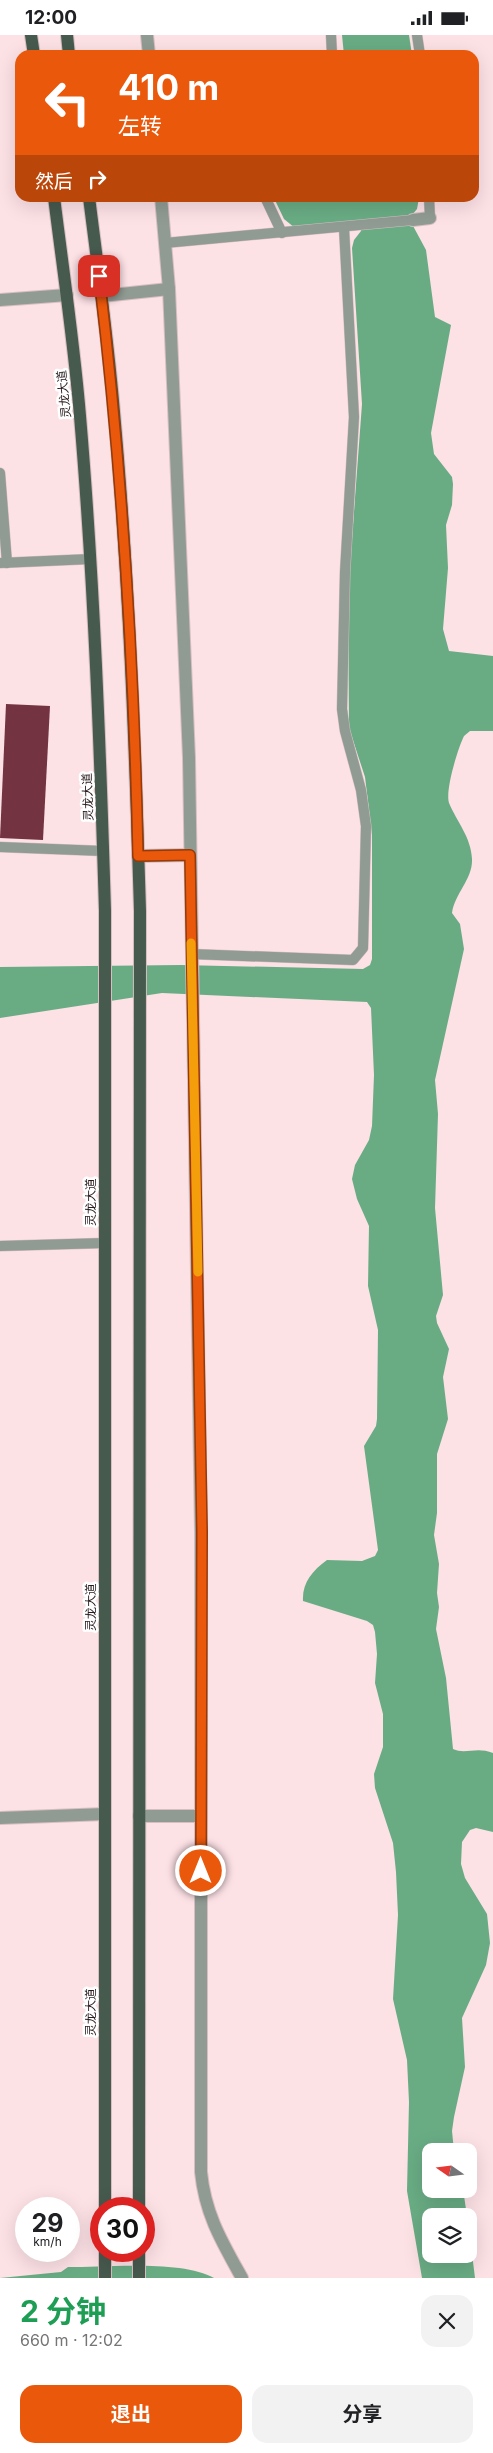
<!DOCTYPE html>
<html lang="zh">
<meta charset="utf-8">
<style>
body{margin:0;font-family:Inter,"Noto Sans SC",sans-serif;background:#f2f2f2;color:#202124;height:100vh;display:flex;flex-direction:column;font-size:19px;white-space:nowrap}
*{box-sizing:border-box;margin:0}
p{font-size:16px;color:#757577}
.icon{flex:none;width:28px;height:28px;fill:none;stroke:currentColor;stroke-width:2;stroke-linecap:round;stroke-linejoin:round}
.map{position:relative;height:2243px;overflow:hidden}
.drawer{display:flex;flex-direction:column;background:#fff;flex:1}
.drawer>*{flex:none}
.banner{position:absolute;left:15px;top:15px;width:464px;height:152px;border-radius:15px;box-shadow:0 5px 20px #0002;background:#ea580c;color:#fff;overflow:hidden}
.needle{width:32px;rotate:284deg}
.fabs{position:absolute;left:422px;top:2108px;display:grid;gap:10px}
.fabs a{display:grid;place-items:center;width:55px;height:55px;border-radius:10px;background:#fff;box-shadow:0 5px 20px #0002;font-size:25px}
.speed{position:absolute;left:15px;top:2162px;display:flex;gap:10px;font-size:25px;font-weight:700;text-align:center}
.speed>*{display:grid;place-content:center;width:65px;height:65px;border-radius:50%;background:#fff;box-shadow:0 5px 20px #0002;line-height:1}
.speed small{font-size:12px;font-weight:400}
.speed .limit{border:8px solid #d22;background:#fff;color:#111}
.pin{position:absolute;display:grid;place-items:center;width:42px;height:42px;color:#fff;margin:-21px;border-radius:10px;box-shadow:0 2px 8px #0006}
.me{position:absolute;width:55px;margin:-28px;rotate:0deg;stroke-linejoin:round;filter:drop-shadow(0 0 4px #0008)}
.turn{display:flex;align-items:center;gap:18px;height:105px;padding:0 20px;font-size:22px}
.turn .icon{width:65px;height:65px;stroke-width:2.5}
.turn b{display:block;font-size:35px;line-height:42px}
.then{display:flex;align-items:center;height:48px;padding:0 20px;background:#0003;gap:10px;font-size:19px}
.round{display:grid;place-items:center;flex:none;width:52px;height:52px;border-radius:15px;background:#f2f2f2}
.overview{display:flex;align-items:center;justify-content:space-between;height:85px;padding:0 20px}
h1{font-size:30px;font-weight:700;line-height:38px;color:#1e9e55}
.cta{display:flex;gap:10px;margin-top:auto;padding:10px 20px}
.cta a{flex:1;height:58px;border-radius:15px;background:#ea580c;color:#fff;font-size:20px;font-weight:700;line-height:58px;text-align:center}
.cta a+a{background:#f2f2f2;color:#202124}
.status{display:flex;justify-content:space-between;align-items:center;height:35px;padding:0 25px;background:#fff;direction:ltr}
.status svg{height:14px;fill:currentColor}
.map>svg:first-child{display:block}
.water{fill:#69ac84}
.building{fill:#733340}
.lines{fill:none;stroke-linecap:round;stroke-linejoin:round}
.lane-casing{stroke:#d6bec1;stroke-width:11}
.street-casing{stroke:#d6bec1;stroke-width:14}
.primary-casing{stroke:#d6bec1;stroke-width:14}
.lane{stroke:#909b93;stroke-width:10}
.street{stroke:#909b93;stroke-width:12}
.primary{stroke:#475a4e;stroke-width:12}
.route-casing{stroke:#983908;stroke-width:12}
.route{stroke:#ea580c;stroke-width:9}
.slow{stroke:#f59e0b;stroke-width:9}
.labels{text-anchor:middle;stroke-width:5;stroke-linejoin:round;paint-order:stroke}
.street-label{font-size:12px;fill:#281c1e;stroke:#fff}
</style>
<div class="status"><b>12:00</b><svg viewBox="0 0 49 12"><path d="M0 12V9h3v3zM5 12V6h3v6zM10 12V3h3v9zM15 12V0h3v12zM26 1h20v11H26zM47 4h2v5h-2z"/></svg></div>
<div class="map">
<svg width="493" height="2243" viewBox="0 0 493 2243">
<rect width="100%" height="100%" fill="#fce1e5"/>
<!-- water -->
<g class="water">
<polygon points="342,0 409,0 412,20 344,20"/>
<path d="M274,163H419L417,174L412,180V189L426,215L435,282L451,290L431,398L434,419L452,442L453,449L452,470L446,490L448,533L443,594L449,616L493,621V696H470L464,701C458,713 445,755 449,768C457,787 471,802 472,824C473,844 455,858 452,878L460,889L464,914L435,1045L438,1079L435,1173L443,1260L436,1281L437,1288L449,1314L443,1342L448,1384L437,1419V1478L434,1500L439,1529L437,1558L439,1572L436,1594L446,1643L453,1714C466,1720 476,1711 493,1718V1797L476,1793L470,1795L462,1807L461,1829L465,1843L487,1879L490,1908L486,1930L462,1983L465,2032L454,2082L452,2096L454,2116H431V2154H463L467,2181H431V2219H469V2195L475,2243H422L407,2156L409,2067L407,2025L393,1964L398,1880L396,1837L393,1808L375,1753L374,1739L383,1712V1679L375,1648L377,1619L375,1597L373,1590L367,1586L303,1566C302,1548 312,1536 327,1525L362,1526L375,1521L378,1515L364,1411L376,1391L377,1384L378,1295L368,1251L369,1191L357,1164L352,1144L355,1130L369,1105L372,1091L374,1040L371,973L367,967L162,958L0,983V932L181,930L363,934L370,930L372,924V800L365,742L349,693L348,557L362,369L352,213L354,205L361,196L360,187L295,193L284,184Z"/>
<path d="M68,2232C106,2232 184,2225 214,2243H0L61,2237Z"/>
</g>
<!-- building -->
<polygon class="building" points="6,669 50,671 43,805 0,803"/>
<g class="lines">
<!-- lane casing -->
<g class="lane-casing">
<g id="lane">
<polyline points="331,0 332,20"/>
<polyline points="417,0 420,20"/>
<polyline points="265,162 282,198"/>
<polyline points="429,162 430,183"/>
<polyline points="165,208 413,185"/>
<polyline points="0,438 7,528"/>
<polyline points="0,528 91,524"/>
<polyline points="0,812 103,816"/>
<polyline points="191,919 353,925 363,913 366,791 361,755 345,696 342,674 345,537 354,382 344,193"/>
<polyline points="0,1211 105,1208"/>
</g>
</g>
<!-- street casing -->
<g class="street-casing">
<g id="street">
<polyline points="147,0 149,20"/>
<path d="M161,162L169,254L189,723L201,1497V2137C205,2179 222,2207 242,2243"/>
<polyline points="413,185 430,183"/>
<polyline points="102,261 169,254"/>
<polyline points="0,265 67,260"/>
<polyline points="138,821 190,820"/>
<polyline points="139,1781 201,1781"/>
<polyline points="0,1783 105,1779"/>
</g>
</g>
<!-- primary casing -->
<g class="primary-casing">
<g id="primary">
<polyline points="31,0 34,20"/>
<polyline points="67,0 69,20"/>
<path d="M54,162C63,235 74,308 80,381C94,546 100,711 105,876V2174"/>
<path d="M89,162C98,234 108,305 114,377C129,543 135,709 140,876L139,2174"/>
<polyline points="105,2243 105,2216"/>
<polyline points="139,2243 139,2216"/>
</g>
</g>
<!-- lane -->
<use href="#lane" class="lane"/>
<!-- street -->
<use href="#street" class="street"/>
<!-- primary -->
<use href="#primary" class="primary"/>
</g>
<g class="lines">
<!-- route casing -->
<g class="route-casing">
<path id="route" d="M99,241C122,434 134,627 138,821L190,820L202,1497L201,1836"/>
</g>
<!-- route -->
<use href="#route" class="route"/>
<!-- slow -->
<polyline class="slow" points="191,908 198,1237"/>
</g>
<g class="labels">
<!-- street labels -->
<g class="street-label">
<text transform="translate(64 359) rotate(-96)" y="4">灵龙大道</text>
<text transform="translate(88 762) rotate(-92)" y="4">灵龙大道</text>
<text transform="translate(91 1167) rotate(-90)" y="4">灵龙大道</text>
<text transform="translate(91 1572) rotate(-90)" y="4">灵龙大道</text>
<text transform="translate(91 1977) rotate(-90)" y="4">灵龙大道</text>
</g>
</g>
</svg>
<div class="fabs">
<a><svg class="needle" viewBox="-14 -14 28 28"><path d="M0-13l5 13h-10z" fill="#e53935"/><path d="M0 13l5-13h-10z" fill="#757577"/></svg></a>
<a><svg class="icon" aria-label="layers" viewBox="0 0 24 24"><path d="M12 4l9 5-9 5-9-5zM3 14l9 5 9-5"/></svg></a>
</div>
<div class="speed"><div>29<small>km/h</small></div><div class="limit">30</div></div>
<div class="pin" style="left:99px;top:241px;background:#d93025"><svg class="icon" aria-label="arrive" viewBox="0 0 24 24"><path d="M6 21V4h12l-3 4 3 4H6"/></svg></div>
<svg class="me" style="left:201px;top:1836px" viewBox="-20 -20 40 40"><circle r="17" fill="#ea580c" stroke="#fff" stroke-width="3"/><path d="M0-11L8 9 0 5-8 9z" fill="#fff"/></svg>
<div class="banner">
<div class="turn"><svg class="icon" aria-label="left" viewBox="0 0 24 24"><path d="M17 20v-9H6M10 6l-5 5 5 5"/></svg><div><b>410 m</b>左转</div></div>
<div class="then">然后<svg class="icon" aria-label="right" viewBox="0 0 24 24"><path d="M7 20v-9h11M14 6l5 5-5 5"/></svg></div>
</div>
</div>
<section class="drawer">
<div class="overview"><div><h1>2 分钟</h1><p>660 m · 12:02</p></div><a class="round"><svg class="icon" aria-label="close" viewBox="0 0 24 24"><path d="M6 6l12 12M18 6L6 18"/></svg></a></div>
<div class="cta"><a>退出</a><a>分享</a></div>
</section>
